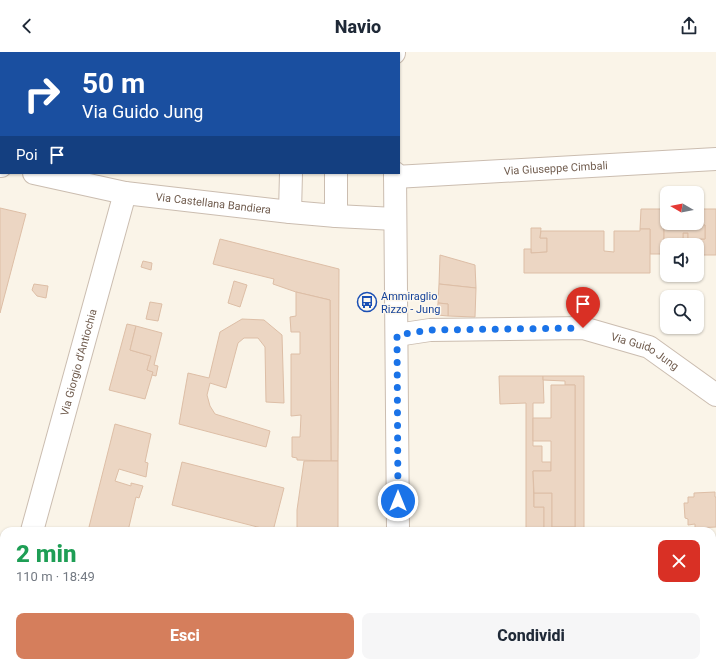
<!DOCTYPE html>
<html lang="it">
<meta charset="utf-8">
<style>
body{margin:0;font-family:Roboto,sans-serif;background:#f6f6f7;color:#1f2937;height:100vh;display:flex;flex-direction:column;font-size:15px;white-space:nowrap}
*{box-sizing:border-box;margin:0}
p{font-size:13px;color:#747a83}
.icon{flex:none;width:22px;height:22px;fill:none;stroke:currentColor;stroke-width:2;stroke-linecap:round;stroke-linejoin:round}
.map{position:relative;flex:1;overflow:hidden}
.side{position:absolute;left:0px;top:475px;width:716px;height:140px;display:flex;flex-direction:column;background:#fff;border-radius:12px 12px 0 0;box-shadow:0 1px 3px #0004}
.side>*{flex:none}
.guide{position:absolute;left:0px;top:0px;width:400px;height:122px;box-shadow:0 1px 3px #0004;background:#1a4fa0;color:#fff;overflow:hidden}
.needle{width:26px;rotate:279deg}
.buttons{position:absolute;left:660px;top:134px;display:grid;gap:8px}
.buttons a{display:grid;place-items:center;width:44px;height:44px;border-radius:8px;background:#fff;box-shadow:0 1px 3px #0004;font-size:20px}
.pin{position:absolute;display:grid;place-items:center;width:34px;height:34px;color:#fff;margin:-41px -17px;border-radius:50% 50% 50% 0;rotate:-45deg;box-shadow:0 0 4px #0007}
.pin .icon{rotate:45deg}
.me{position:absolute;width:44px;margin:-22px;rotate:0deg;stroke-linejoin:round;filter:drop-shadow(0 0 3px #0008)}
.turn{display:flex;align-items:center;gap:14px;height:84px;padding:0 16px;font-size:18px}
.turn .icon{width:52px;height:52px;stroke-width:2.5}
.turn b{display:block;font-size:28px;line-height:34px}
.then{display:flex;align-items:center;height:38px;padding:0 16px;background:#0003;gap:8px;font-size:15px}
.round{display:grid;place-items:center;flex:none;width:42px;height:42px;border-radius:8px;background:#f6f6f7}
.overview{display:flex;align-items:center;justify-content:space-between;height:68px;padding:0 16px}
h1{font-size:24px;font-weight:800;line-height:30px;color:#1e9e55}
.button{display:flex;gap:8px;margin-top:auto;padding:8px 16px}
.button a{flex:1;height:46px;border-radius:8px;background:#d57e5c;color:#fff;font-size:16px;font-weight:800;line-height:46px;text-align:center}
.button a+a{background:#f6f6f7;color:#1f2937}
header{display:flex;justify-content:space-between;align-items:center;height:52px;padding:0 16px;background:#fff;font-size:18px;font-weight:800}
.map>svg:first-child{display:block}
.building{fill:#ecd6c3;stroke:#ddbea6}
.lines{fill:none;stroke-linecap:round;stroke-linejoin:round}
.street-casing{stroke:#cbbdb0;stroke-width:24}
.street{stroke:#fff;stroke-width:22}
.route{stroke:#1a73e8;stroke-width:7;stroke-dasharray:0 12.6}
.labels{text-anchor:middle;stroke-width:3;stroke-linejoin:round;paint-order:stroke}
.street-label{font-size:11px;fill:#715d4f;stroke:#fdf8ee}
.transit-label{font-size:11px;fill:#164399;stroke:#fdf8ee;text-anchor:start}
</style>
<header><svg class="icon" aria-label="back" viewBox="0 0 24 24"><path d="M15 5l-7 7 7 7"/></svg>Navio<svg class="icon" aria-label="share" viewBox="0 0 24 24"><path d="M12 15V3M7 8l5-5 5 5M5 13v7h14v-7"/></svg></header>
<div class="map">
<svg width="716" height="615" viewBox="0 0 716 615">
<rect width="100%" height="100%" fill="#faf4e8"/>
<!-- building -->
<g class="building">
<polygon points="68,0 131,0 68,1"/>
<rect x="164" y="0" width="39" height="1"/>
<rect x="217" y="0" width="36" height="1"/>
<polygon points="0,156 26,162 0,261"/>
<polygon points="641,157 667,157 667,163 664,163 664,193 683,193 683,181 688,181 688,187 705,187 705,173 693,173 693,171 697,171 697,157 716,157 716,203 697,203 697,193 667,193 667,202 650,202 650,177 640,177"/>
<polygon points="664,163 667,163 667,171 693,171 693,173 705,173 705,187 688,187 688,181 683,181 683,193 664,193"/>
<polygon points="531,176 541,176 540,186 547,186 547,200 531,201"/>
<polygon points="640,177 650,177 650,221 524,221 524,197 531,197 531,201 547,200 547,186 540,186 541,179 604,179 604,199 614,200 614,179 640,179"/>
<polygon points="220,187 339,217 338,409 331,409 330,248 296,240 273,232 274,227 213,212"/>
<polygon points="440,203 475,213 476,236 439,232"/>
<polygon points="143,209 152,211 151,218 141,215"/>
<polygon points="234,229 247,233 240,255 228,251"/>
<polygon points="34,232 48,234 46,246 37,244 32,238"/>
<polygon points="439,232 476,236 475,265 448,264 448,252 438,251"/>
<polygon points="296,240 330,248 331,409 297,408 297,406 292,405 292,385 300,385 301,363 291,364 291,302 300,302 300,280 291,280 290,265 296,264"/>
<polygon points="150,250 162,252 158,269 146,267"/>
<polygon points="438,251 448,252 448,264 437,263"/>
<polygon points="242,267 264,268 282,283 284,351 266,350 265,295 258,286 244,286 238,291 226,336 210,331 207,343 210,354 215,362 270,379 266,395 179,372 188,321 209,326 220,280"/>
<polygon points="127,272 136,274 130,298 151,304 147,318 153,320 145,347 109,338"/>
<polygon points="136,274 162,281 154,313 158,314 156,324 152,323 153,320 147,318 151,304 130,298"/>
<polygon points="499,324 543,324 544,351 533,351 533,394 542,394 542,410 551,410 551,419 533,419 534,455 544,455 544,479 526,479 526,351 500,352"/>
<polygon points="543,324 584,324 584,479 544,479 544,455 534,455 534,441 552,441 552,475 575,475 575,333 565,333 565,329 543,328"/>
<polygon points="551,333 575,333 575,475 552,475 552,441 534,441 533,419 551,419 551,389 533,389 533,366 551,366"/>
<polygon points="115,372 151,382 145,410 148,411 146,425 119,417 115,429 131,434 131,431 143,434 139,446 136,445 128,479 88,479"/>
<polygon points="304,409 338,409 338,479 297,479 297,458"/>
<polygon points="182,410 284,436 273,479 172,453"/>
<polygon points="715,440 715,445 716,445 716,475 695,476 695,472 688,473 688,467 685,466 684,451 688,451 688,445 694,445 694,441"/>
<polygon points="712,529 716,529 716,615 676,615 676,611 712,611"/>
<polygon points="38,611 55,611 54,615 43,615 37,614"/>
<polygon points="55,611 210,611 210,615 54,615"/>
<rect x="210" y="611" width="7" height="4"/>
<polygon points="261,611 340,611 340,615 260,615"/>
<rect x="459" y="611" width="28" height="4"/>
<polygon points="504,611 659,611 659,614 656,614 656,615 507,615 507,614 504,614"/>
<polygon points="659,611 676,611 676,615 656,615 656,614 659,614"/>
</g>
<g class="lines">
<!-- street casing -->
<g class="street-casing">
<g id="street">
<polyline points="335,0 335,1"/>
<polyline points="394,0 394,1"/>
<polyline points="292,1 292,0"/>
<polyline points="0,114 1,114"/>
<path id="s1" d="M34,121L125,141L290,160L336,164L395,167"/>
<polyline points="336,121 336,164"/>
<polyline points="395,121 398,479"/>
<path id="s2" d="M395,125L716,107"/>
<polyline points="290,160 291,121"/>
<path id="s3" d="M397,283L430,278L583,276L649,295L716,343"/>
<path id="s4" d="M32,479L125,141"/>
<polyline points="0,597 4,582"/>
<polyline points="399,611 399,615"/>
</g>
</g>
<!-- street -->
<use href="#street" class="street"/>
</g>
<g class="lines">
<!-- route -->
<polyline class="route" points="398,449 397,283 430,278 583,276"/>
</g>
<!-- icons -->
<defs>
<g id="bus-ring" transform="scale(1)"><circle r="9.5" fill="#fdf8ee" stroke="#1a4fb4" stroke-width="1.5"/><path d="M-5-6H5V4H4V6H2V4H-2V6H-4V4H-5ZM-3.5-4V0h7V-4ZM-3.5 1.2v1.5H-2V1.2ZM2 1.2v1.5H3.5V1.2Z" fill="#1a4fb4"/></g>
</defs>
<g fill-rule="evenodd">
<use href="#bus-ring" x="367" y="250"/>
</g>
<g class="labels">
<!-- street labels -->
<g class="street-label">
<text dy="4" stroke="none"><textPath href="#s2" startOffset="161">Via Giuseppe Cimbali</textPath></text>
<text dy="4" stroke="none"><textPath href="#s1" startOffset="182">Via Castellana Bandiera</textPath></text>
<text dy="4" stroke="none"><textPath href="#s3" startOffset="253">Via Guido Jung</textPath></text>
<text dy="4" stroke="none"><textPath href="#s4" startOffset="175">Via Giorgio d'Antiochia</textPath></text>
</g>
<!-- transit labels -->
<g class="transit-label">
<text x="381" y="248">Ammiraglio<tspan x="381" dy="13">Rizzo - Jung</tspan></text>
</g>
</g>
</svg>
<div class="buttons">
<a><svg class="needle" viewBox="-14 -14 28 28"><path d="M0-13l5 13h-10z" fill="#e53935"/><path d="M0 13l5-13h-10z" fill="#747a83"/></svg></a>
<a><svg class="icon" aria-label="sound" viewBox="0 0 24 24"><path d="M4 9h4l5-4v14l-5-4H4zM17 9q2 3 0 6"/></svg></a>
<a><svg class="icon" aria-label="search" viewBox="0 0 24 24"><circle cx="10" cy="10" r="6"/><path d="M15 15l6 6"/></svg></a>
</div>
<div class="pin" style="left:583px;top:276px;background:#d93025"><svg class="icon" aria-label="arrive" viewBox="0 0 24 24"><path d="M6 21V4h12l-3 4 3 4H6"/></svg></div>
<svg class="me" style="left:398px;top:449px" viewBox="-20 -20 40 40"><circle r="17" fill="#1a73e8" stroke="#fff" stroke-width="3"/><path d="M0-11L8 9 0 5-8 9z" fill="#fff"/></svg>
<div class="guide">
<div class="turn"><svg class="icon" aria-label="right" viewBox="0 0 24 24"><path d="M7 20v-9h11M14 6l5 5-5 5"/></svg><div><b>50 m</b>Via Guido Jung</div></div>
<div class="then">Poi<svg class="icon" aria-label="arrive" viewBox="0 0 24 24"><path d="M6 21V4h12l-3 4 3 4H6"/></svg></div>
</div>
<section class="side">
<div class="overview"><div><h1>2 min</h1><p>110 m · 18:49</p></div><a class="round" style="background:#d93025;color:#fff"><svg class="icon" aria-label="close" viewBox="0 0 24 24"><path d="M6 6l12 12M18 6L6 18"/></svg></a></div>
<div class="button"><a>Esci</a><a>Condividi</a></div>
</section>
</div>
